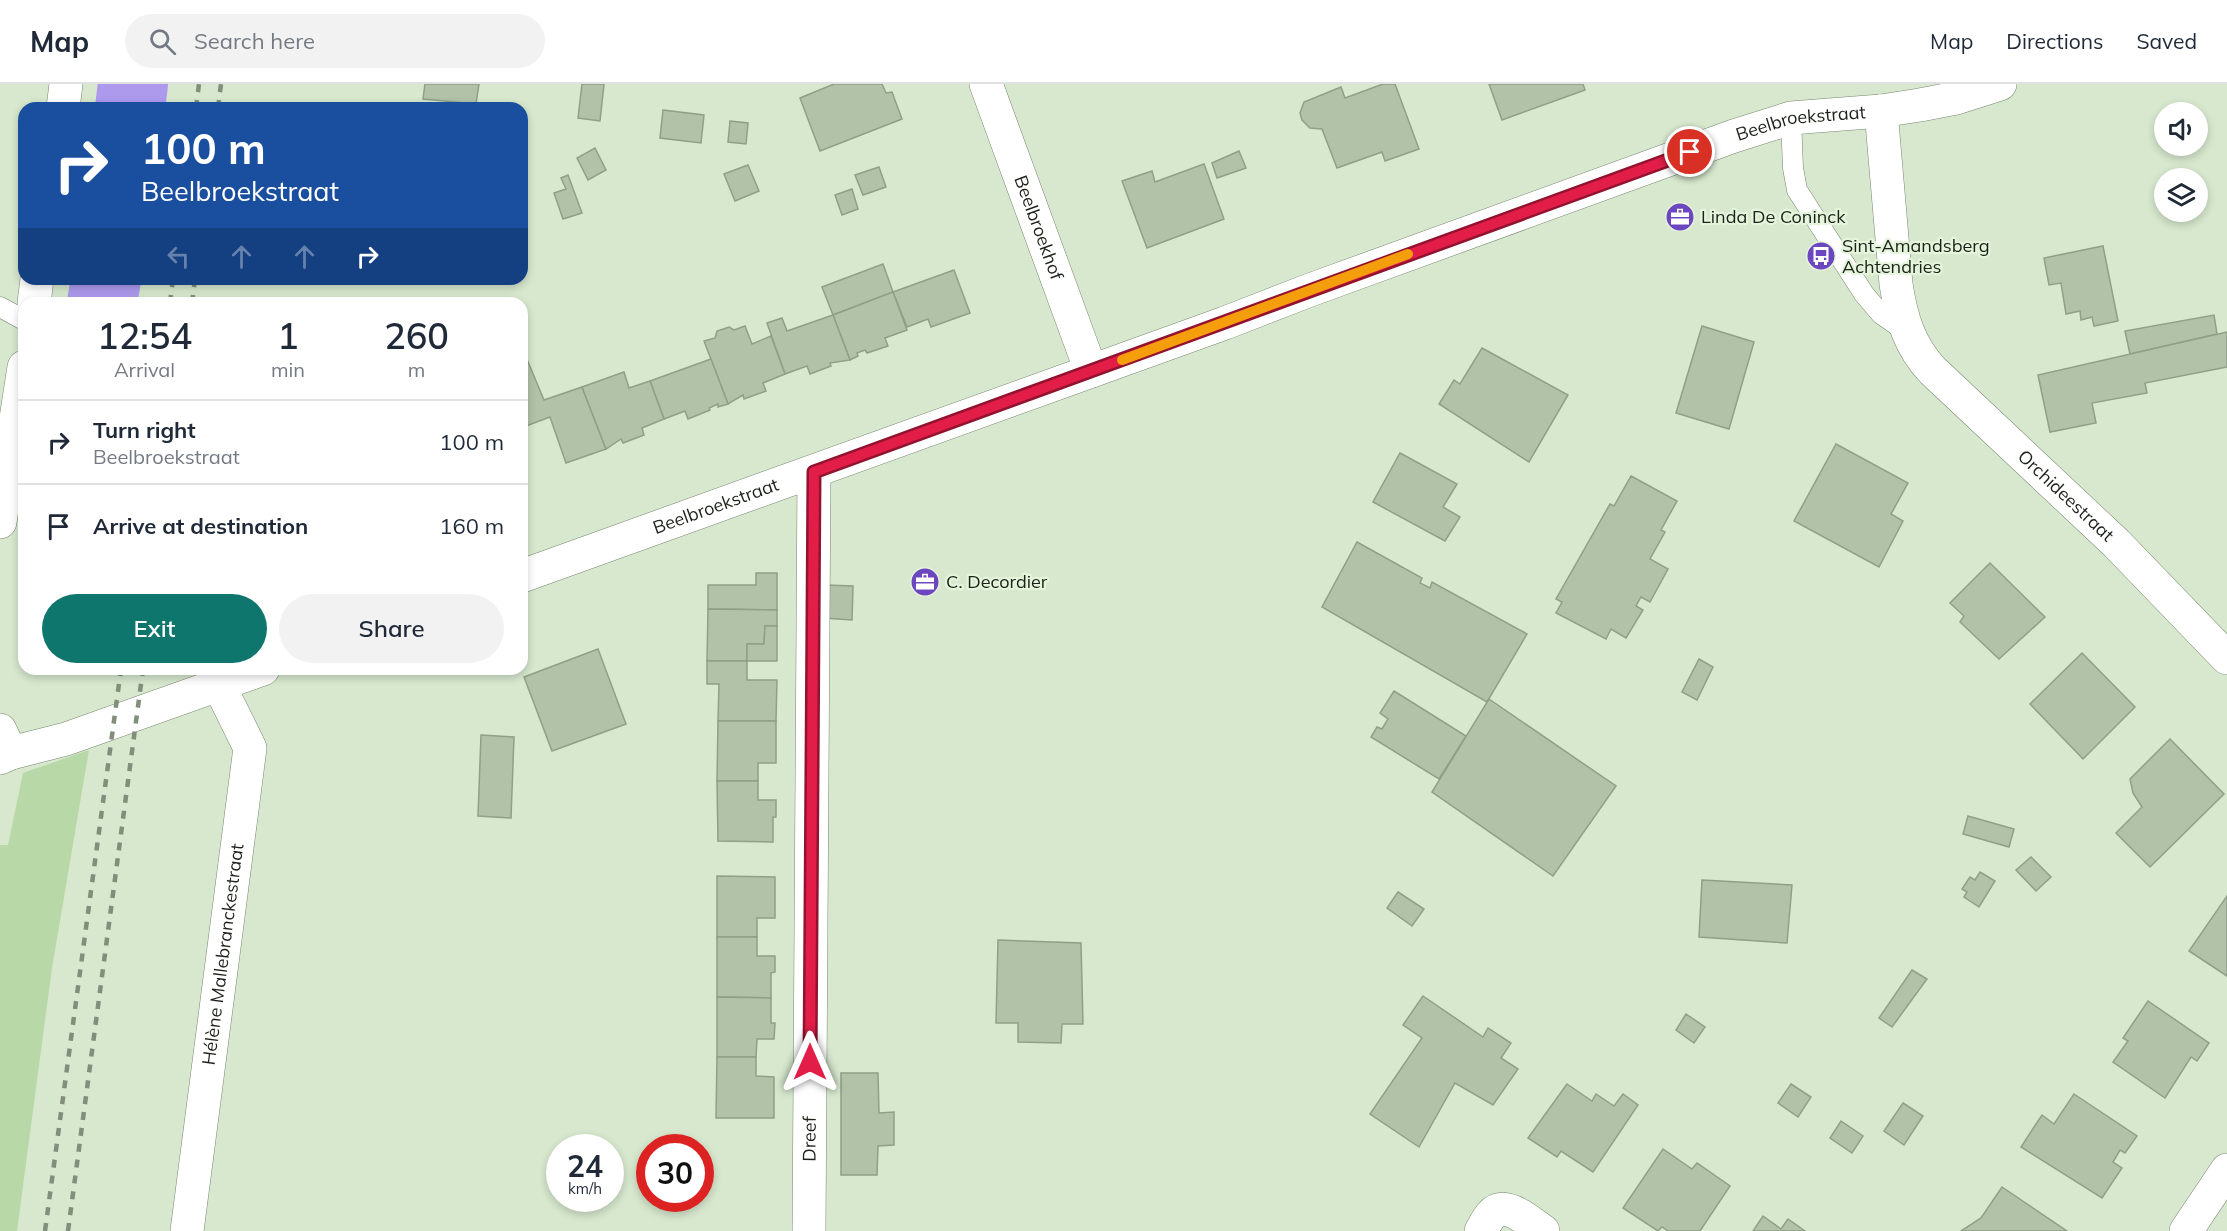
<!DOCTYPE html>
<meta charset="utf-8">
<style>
body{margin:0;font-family:Mulish,sans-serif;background:#f2f2f3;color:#1f2937;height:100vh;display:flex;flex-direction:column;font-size:22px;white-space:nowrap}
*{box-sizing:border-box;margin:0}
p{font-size:20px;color:#747a83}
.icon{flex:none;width:33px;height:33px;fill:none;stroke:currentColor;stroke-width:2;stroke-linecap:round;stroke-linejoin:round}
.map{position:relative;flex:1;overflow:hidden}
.drawer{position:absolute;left:18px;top:213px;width:510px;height:378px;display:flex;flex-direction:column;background:#fff;border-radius:18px;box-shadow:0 3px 9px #0003}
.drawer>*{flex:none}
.hud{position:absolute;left:18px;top:18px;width:510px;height:183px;border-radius:18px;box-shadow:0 3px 9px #0003;background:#1a4fa0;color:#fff;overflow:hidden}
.fabs{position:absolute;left:2154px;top:18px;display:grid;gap:12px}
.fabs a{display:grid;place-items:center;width:54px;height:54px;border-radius:50%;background:#fff;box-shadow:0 3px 9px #0003;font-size:30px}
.speed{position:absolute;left:546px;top:1050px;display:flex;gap:12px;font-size:30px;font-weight:700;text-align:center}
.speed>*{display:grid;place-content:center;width:78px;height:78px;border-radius:50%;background:#fff;box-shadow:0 3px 9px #0003;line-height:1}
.speed small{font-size:15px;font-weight:400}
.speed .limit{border:9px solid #d22;background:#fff;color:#111}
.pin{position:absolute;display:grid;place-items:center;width:51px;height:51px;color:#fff;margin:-26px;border:3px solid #fff;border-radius:50%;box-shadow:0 2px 6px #0007}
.me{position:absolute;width:66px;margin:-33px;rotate:0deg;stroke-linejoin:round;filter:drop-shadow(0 0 4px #0008)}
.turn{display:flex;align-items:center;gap:21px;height:126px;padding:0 24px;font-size:27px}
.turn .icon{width:78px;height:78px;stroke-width:2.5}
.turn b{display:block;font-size:42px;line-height:51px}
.lanes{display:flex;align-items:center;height:57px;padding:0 24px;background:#0003;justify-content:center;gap:30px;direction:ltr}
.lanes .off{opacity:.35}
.eta{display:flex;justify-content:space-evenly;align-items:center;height:102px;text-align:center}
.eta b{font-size:36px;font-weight:600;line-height:42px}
.primary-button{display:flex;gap:12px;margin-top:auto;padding:12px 24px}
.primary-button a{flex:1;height:69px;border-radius:36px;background:#0f766e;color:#fff;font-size:24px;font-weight:600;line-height:69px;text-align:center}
.primary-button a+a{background:#f2f2f3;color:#1f2937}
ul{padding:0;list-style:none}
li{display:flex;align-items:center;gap:18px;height:84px;padding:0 24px;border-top:2px solid #e0e1e3}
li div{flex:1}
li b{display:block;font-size:22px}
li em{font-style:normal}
header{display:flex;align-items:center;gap:36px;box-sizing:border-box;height:84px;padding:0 30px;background:#fff;border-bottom:2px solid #e0e1e3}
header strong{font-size:28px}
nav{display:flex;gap:33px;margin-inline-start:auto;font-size:21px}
.search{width:420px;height:54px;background:#f2f2f3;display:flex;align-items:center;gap:15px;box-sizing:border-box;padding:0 21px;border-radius:33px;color:#747a83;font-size:22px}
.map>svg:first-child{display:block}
.green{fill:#b8d8a7}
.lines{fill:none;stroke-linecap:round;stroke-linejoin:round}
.river{stroke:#ad9aed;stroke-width:70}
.building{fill:#b2c2a9;stroke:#909f87;stroke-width:1.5}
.lane-casing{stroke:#77876f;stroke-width:21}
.street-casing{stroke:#77876f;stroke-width:34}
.secondary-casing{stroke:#77876f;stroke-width:34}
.lane{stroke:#fff;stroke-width:20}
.street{stroke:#fff;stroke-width:33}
.secondary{stroke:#fff;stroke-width:33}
.rail{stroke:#828e7c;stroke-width:4.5;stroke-dasharray:8 8;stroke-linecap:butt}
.route-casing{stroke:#92132f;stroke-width:15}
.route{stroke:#e11d48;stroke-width:10}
.slow{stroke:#f59e0b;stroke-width:10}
.labels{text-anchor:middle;stroke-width:4.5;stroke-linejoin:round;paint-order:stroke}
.street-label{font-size:18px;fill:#1c2219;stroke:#e4f5db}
.poi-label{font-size:18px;fill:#1c2219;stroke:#e4f5db;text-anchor:start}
</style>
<header>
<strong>Map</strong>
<div class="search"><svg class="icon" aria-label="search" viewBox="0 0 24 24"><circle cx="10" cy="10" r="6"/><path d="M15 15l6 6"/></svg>Search here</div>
<nav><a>Map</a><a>Directions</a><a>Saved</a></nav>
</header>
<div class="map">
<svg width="2227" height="1147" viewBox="0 0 2227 1147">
<rect width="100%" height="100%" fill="#d7e8ce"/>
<!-- green -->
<polygon class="green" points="89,666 52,884 17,1147 0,1147 0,761 8,761 23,689"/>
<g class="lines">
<!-- river -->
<g class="river">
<polyline points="130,24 133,0"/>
<polyline points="102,219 106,195"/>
</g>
</g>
<!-- building -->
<g class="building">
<polygon points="425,0 479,0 476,20 423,15"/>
<polygon points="582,0 604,0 600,37 578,34"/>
<polygon points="834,0 882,0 886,9 892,8 902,35 820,67 800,14"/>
<polygon points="1383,0 1395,0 1419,65 1385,77 1382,68 1337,84 1322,45 1310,44 1302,36 1300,29 1304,18 1341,3 1345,14"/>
<polygon points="1489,0 1583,0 1585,6 1502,36"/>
<polygon points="663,26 704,31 701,59 660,54"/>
<polygon points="730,37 748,39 746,60 728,58"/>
<polygon points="595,64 606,86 588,96 577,74"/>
<polygon points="1239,67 1246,84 1217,94 1212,79"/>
<polygon points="1204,80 1224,135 1147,164 1122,97 1152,87 1155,98"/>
<polygon points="748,81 759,107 735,117 724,90"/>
<polygon points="879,83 886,103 863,111 855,91"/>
<polygon points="568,91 582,129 563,135 554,109 566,105 561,94"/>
<polygon points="852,105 858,125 842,131 835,111"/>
<polygon points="2103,162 2118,237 2094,242 2092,233 2081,236 2080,227 2066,230 2061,199 2049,201 2044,174"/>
<polygon points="883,180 893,208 833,231 822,203"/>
<polygon points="954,186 970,229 931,243 928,235 907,243 893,208"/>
<polygon points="893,208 907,246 885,254 888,262 867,269 865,266 857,269 858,272 850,276 833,231"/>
<polygon points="833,231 850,276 830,279 831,282 810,290 807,282 785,290 767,239 782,234 787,247"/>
<polygon points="2214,231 2217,250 2130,270 2125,247"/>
<polygon points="745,242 752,260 771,252 785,290 763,299 766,307 744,315 743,311 728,320 704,257 715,254 717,247 729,243 734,246"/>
<polygon points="1702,242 1754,258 1729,345 1676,329"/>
<polygon points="2227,248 2227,283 2145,299 2147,309 2092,319 2096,339 2050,348 2038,291"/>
<polygon points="1482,264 1568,311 1529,378 1439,320 1454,296 1460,300"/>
<polygon points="526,273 544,316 582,303 606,365 566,379 550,333 526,342 522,331 522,275"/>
<polygon points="711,275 728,320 718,323 718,320 709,324 710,326 688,335 685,327 664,335 650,297"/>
<polygon points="624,288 629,304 650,297 664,335 642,344 644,351 623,359 621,355 606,365 582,303"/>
<polygon points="1836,360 1908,399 1891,430 1903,437 1879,483 1794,437"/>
<polygon points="1400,369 1457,400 1443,423 1460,433 1445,457 1373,418"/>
<polygon points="1631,392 1677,417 1661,446 1665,448 1650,475 1668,485 1650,518 1641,513 1636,522 1643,526 1626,554 1611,545 1606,555 1556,529 1562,518 1556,515 1610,420 1614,422"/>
<polygon points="1357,458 1422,494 1420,499 1430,504 1432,498 1527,550 1487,618 1322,523"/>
<polygon points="1990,479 2045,533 1999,575 1960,538 1964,532 1950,519"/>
<polygon points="756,489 777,489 777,526 708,525 708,501 756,501"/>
<polygon points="825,501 853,502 852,536 824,534"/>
<polygon points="708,525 777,526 777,542 765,542 764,560 747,560 747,577 707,577"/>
<polygon points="765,542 777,542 777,577 747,577 747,560 764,560"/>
<polygon points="598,565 626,640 552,667 524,593"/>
<polygon points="2082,569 2135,623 2083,675 2030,620"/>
<polygon points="1699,575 1713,583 1697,616 1682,608"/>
<polygon points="707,577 747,577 747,596 777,596 776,637 718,637 719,600 707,600"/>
<polygon points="1394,607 1466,652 1439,695 1371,653 1377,643 1382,645 1388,635 1380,629"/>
<polygon points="1489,615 1616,702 1553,792 1432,708"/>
<polygon points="718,637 776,637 776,679 758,679 758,697 717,697"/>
<polygon points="481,651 514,653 511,734 478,732"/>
<polygon points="2170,655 2224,710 2150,783 2116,749 2142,723 2133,709 2130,695"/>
<polygon points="717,697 758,697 758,716 776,716 776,733 773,733 773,758 718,757"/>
<polygon points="1968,732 2014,745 2009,763 1963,750"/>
<polygon points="2031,773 2051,793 2036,807 2016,786"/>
<polygon points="1980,788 1995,797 1979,823 1964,813 1967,808 1962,805 1970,793 1975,796"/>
<polygon points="717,792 775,793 775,834 757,834 757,853 717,853"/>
<polygon points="1702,796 1792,801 1787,859 1699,853"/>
<polygon points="1398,808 1424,825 1412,842 1387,824"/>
<polygon points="2227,812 2227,892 2189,867"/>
<polygon points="717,853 757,853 757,872 775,872 775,888 771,889 771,914 717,913"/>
<polygon points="998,856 1081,859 1083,940 1062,940 1061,959 1018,958 1018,939 996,939"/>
<polygon points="1912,886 1927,895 1892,943 1879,934"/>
<polygon points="1423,912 1483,953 1488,944 1511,959 1501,974 1518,985 1493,1021 1455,999 1419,1063 1370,1030 1422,954 1403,941"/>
<polygon points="717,913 771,914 771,939 775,939 774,955 757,955 756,973 717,973"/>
<polygon points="2148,917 2209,959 2197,977 2191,973 2165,1014 2113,978 2128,957 2123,954"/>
<polygon points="1686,930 1705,943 1694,959 1676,946"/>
<polygon points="717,973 756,973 756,992 774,993 774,1034 716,1034"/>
<polygon points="841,989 878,989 879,1029 894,1028 894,1061 878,1062 877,1091 841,1091"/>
<polygon points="1567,1000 1592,1017 1596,1010 1614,1022 1623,1010 1638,1021 1593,1088 1561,1067 1557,1073 1528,1054"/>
<polygon points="1791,1000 1811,1013 1798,1033 1778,1019"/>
<polygon points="2074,1010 2137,1052 2125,1069 2120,1066 2113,1078 2122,1084 2102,1114 2021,1063 2042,1031 2054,1040"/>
<polygon points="1903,1019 1923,1032 1904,1061 1884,1047"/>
<polygon points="1841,1037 1863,1052 1852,1069 1830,1054"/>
<polygon points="1663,1065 1692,1085 1697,1079 1730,1102 1700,1147 1668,1147 1662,1143 1658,1147 1623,1124"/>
<polygon points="2002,1103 2067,1147 1961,1147 1981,1134"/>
<polygon points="1763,1132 1781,1145 1788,1135 1805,1147 1753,1147"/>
</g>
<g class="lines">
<!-- lane casing -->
<g class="lane-casing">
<g id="lane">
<polyline points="1791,34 1793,84 1797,106 1864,210 1881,230 1907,248"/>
<polyline points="0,223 24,236"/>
</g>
</g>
<!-- street casing -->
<g class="street-casing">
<g id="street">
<path id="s1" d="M986,0L1091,287"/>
<polyline points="63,24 66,0"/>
<polyline points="34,219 37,195"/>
<polyline points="0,438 24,283"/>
<polyline points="0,646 11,669"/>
<path id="s2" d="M187,1147L250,664L219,601"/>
<path id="s3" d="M809,1147L814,388"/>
<path d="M1481,1147C1484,1142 1487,1135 1492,1130C1505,1115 1531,1139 1543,1147"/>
<polyline points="2186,1147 2227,1086"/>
</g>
</g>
<!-- secondary casing -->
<g class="secondary-casing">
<g id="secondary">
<path id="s4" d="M1881,27L1896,200C1901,233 1909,262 1933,287L2116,459L2227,574"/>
<path id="s5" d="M522,492L1225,239L1310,206L1734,52L1791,34L1881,27L1920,21L1956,14L2000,0"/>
<polyline points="0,674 11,669 66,655 263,585"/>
</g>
</g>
<!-- lane -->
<use href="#lane" class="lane"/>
<!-- street -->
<use href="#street" class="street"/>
<!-- secondary -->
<use href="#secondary" class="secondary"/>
<!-- rail -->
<g class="rail">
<polyline points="196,24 199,0"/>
<polyline points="218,24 221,0"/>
<polyline points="170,219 173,195"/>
<polyline points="192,219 195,195"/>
<polyline points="45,1147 121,585"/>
<polyline points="68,1147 143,585"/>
</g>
</g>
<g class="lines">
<!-- route casing -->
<g class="route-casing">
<polyline id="route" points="810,978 814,388 1690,68"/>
</g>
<!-- route -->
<use href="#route" class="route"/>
<!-- slow -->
<polyline class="slow" points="1122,276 1408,170"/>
</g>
<!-- icons -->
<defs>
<g id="office-disc" transform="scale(1.5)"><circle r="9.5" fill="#6c46bf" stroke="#e4f5db"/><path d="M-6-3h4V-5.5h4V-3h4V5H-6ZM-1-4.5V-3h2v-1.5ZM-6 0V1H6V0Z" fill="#fff"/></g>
<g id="bus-disc" transform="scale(1.5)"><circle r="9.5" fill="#6c46bf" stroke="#e4f5db"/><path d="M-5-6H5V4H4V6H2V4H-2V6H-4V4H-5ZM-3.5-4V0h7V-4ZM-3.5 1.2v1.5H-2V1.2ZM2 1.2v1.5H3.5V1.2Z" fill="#fff"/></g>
</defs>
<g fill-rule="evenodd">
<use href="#office-disc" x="1680" y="133"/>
<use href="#bus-disc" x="1821" y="172"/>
<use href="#office-disc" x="925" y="498"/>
</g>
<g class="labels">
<!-- street labels -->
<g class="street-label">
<text dy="6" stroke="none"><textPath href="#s5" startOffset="1358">Beelbroekstraat</textPath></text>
<text dy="6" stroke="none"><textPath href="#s1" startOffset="153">Beelbroekhof</textPath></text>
<text dy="6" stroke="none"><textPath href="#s4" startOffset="452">Orchideestraat</textPath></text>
<text dy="6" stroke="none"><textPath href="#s5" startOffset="206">Beelbroekstraat</textPath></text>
<text dy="6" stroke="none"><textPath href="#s2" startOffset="279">Hélène Mallebranckestraat</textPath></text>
<text dy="6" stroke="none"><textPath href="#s3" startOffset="92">Dreef</textPath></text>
</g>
<!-- poi labels -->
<g class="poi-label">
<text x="1701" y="139">Linda De Coninck</text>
<text x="1842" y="168">Sint-Amandsberg<tspan x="1842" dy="21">Achtendries</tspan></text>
<text x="946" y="504">C. Decordier</text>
</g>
</g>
</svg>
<div class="fabs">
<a><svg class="icon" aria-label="sound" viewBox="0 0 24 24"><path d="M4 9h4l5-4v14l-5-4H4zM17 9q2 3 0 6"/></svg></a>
<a><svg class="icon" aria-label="layers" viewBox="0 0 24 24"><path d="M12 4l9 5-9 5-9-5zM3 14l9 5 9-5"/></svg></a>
</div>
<div class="speed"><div>24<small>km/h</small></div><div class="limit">30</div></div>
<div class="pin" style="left:1690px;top:68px;background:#d93025"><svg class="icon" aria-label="arrive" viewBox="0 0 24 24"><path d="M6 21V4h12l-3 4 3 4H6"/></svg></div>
<svg class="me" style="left:810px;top:978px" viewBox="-20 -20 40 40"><path d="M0-17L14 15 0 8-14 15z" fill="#e11d48" stroke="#fff" stroke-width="4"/></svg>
<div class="hud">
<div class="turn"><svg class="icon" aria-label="right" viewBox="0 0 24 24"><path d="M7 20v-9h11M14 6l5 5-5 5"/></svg><div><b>100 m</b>Beelbroekstraat</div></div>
<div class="lanes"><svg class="icon off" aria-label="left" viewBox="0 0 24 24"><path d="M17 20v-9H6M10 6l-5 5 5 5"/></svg><svg class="icon off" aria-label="ahead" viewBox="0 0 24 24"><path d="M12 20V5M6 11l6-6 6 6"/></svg><svg class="icon off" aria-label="ahead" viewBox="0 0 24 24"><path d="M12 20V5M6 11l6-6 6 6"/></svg><svg class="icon" aria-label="right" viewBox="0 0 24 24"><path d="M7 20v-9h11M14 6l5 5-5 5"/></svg></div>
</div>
<section class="drawer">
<div class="eta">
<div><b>12:54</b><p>Arrival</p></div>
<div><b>1</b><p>min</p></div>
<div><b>260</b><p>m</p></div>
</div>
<ul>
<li><svg class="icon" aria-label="right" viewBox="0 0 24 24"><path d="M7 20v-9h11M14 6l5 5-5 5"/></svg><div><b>Turn right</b><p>Beelbroekstraat</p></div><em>100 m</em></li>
<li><svg class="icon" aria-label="arrive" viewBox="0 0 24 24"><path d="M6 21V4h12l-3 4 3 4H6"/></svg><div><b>Arrive at destination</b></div><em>160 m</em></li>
</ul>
<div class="primary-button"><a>Exit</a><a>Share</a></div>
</section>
</div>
